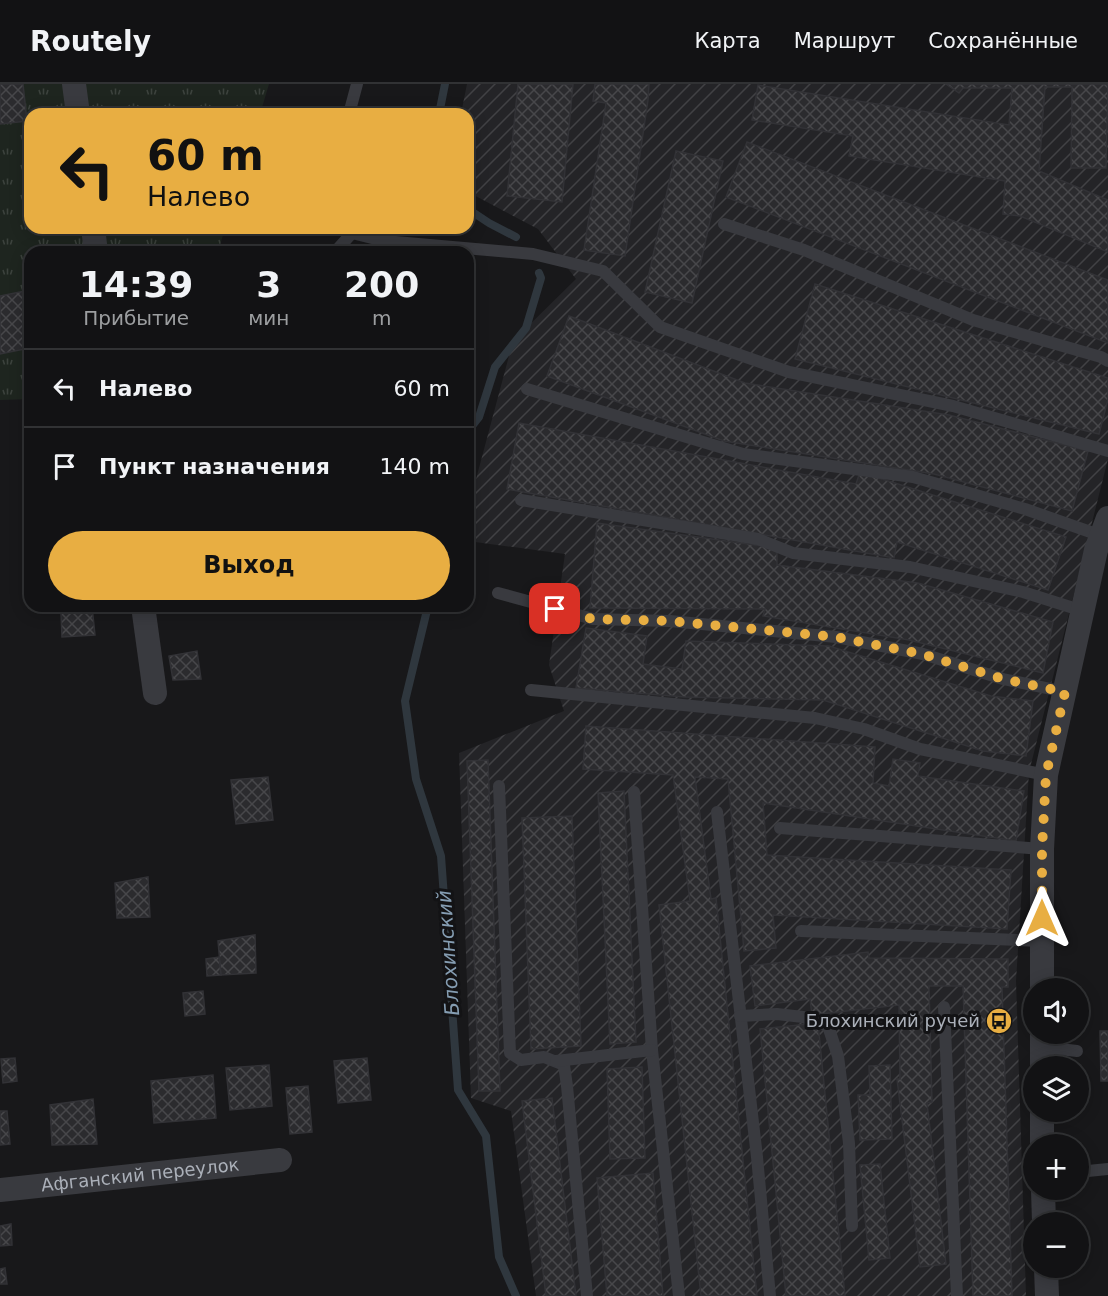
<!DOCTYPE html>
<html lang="ru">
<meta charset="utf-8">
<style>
body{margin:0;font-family:"DejaVu Sans",sans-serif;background:#1f2022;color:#f1f3f6;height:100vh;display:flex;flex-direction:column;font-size:22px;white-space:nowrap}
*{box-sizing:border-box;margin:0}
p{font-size:20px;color:#9c9ea0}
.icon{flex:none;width:33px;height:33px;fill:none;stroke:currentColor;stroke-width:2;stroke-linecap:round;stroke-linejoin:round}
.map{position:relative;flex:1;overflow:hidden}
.sheet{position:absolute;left:24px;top:162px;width:450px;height:366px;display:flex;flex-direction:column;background:#121214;border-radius:18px;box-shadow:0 3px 15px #0003,0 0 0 2px #313234}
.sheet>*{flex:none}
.banner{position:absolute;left:24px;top:24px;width:450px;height:126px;border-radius:18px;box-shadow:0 3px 15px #0003,0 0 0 2px #313234;background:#e8ae42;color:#111;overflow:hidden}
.controls{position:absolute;left:1023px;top:894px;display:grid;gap:12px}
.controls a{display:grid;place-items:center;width:66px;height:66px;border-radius:50%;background:#121214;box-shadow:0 3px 15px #0003,0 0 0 2px #313234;font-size:30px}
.pin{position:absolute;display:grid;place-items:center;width:51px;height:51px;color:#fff;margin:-26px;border-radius:12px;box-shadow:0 3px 9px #0006}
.me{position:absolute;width:66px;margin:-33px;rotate:0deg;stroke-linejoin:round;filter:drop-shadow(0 0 4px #0008)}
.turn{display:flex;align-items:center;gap:21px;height:126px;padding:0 24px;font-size:27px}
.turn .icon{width:78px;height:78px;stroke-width:2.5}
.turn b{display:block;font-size:42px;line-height:51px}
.eta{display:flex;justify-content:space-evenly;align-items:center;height:102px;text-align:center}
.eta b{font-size:36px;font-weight:700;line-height:42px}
.button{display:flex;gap:12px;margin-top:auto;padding:12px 24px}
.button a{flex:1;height:69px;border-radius:36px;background:#e8ae42;color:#111;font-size:24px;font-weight:700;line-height:69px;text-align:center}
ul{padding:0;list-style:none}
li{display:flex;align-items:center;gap:18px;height:78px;padding:0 24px;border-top:2px solid #313234}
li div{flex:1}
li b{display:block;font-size:22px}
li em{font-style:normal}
header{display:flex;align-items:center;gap:36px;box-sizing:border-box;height:84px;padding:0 30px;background:#121214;border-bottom:2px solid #313234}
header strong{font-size:28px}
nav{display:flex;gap:33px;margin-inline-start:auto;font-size:21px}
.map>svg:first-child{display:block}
.industrial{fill:url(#industrial-furrows)}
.grass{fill:url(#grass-tufts)}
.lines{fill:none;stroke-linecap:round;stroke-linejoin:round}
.stream{stroke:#2f373e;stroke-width:8}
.building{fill:url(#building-cross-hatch);stroke:#323236;stroke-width:1.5}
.service{stroke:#393a3f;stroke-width:12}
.minor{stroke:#393a3f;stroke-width:24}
.route{stroke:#e8ae42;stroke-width:10;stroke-dasharray:0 18}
.labels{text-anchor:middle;stroke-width:6;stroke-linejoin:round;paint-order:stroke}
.poi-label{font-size:18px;fill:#abb0b9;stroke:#131315;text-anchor:end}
.street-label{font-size:18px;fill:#abb0b9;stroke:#131315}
.water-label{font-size:20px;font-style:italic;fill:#859db2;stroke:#131315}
</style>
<header>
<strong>Routely</strong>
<nav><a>Карта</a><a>Маршрут</a><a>Сохранённые</a></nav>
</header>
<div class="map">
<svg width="1108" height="1212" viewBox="0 0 1108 1212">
<defs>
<pattern id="industrial-furrows" width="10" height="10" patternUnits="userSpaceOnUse" patternTransform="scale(1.5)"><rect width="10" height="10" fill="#242427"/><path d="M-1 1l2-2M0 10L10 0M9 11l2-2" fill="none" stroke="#414144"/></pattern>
<pattern id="grass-tufts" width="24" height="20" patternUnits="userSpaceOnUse" patternTransform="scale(1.5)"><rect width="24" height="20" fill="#1e251f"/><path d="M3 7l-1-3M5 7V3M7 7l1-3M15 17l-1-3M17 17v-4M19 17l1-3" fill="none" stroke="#3c423d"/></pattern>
<pattern id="building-cross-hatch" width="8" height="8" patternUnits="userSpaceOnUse" patternTransform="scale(1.5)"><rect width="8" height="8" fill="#2b2b2e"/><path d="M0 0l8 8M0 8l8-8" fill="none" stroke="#47474a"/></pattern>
</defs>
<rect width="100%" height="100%" fill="#18181a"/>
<!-- industrial -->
<polygon class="industrial" points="467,0 1108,0 1108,375 1029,688 1016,897 1026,1212 536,1212 511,1027 471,1014 459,669 564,627 549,581 565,470 468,457 468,425 513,257 576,195 538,145 468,108 468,30 461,30"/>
<!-- grass -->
<polygon class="grass" points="0,0 269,0 260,30 30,30 30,144 225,144 218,168 30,168 30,315 0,316"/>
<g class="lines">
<!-- stream -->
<g class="stream">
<polyline points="439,30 445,0"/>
<polyline points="468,125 489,139 516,153"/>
<polyline points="468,347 479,333 495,283 526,244 541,194 539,189"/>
<polyline points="428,522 405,617 416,695 441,772 458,1006 486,1052 499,1173 516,1212"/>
</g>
</g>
<!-- building -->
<g class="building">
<polygon points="0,0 23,0 27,37 0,40"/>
<polygon points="518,0 573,0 562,118 507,112"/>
<polygon points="595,0 649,0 648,16 625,172 584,166 606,19 593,17"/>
<polygon points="946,0 1108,0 1106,84 1071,84 1072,3 1045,3 1039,87 1108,116 1108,168 1020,132 1003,130 1005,97 849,72 853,52 752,36 758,1 1009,41 1012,4 963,4 959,9"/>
<polygon points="747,58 1108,196 1108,259 726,113"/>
<polygon points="676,67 723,77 692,219 645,208"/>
<polygon points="815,200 1108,294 1108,315 1099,350 795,275"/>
<polygon points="30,206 30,264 0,270 0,212"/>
<polygon points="569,232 745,299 949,331 1088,367 1072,427 934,390 724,357 547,292"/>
<polygon points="519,339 856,400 860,388 1066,453 1048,506 897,458 894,474 507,405"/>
<polygon points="30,438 30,477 29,478 25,439"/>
<polygon points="597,439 777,464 777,481 918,499 1053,538 1043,589 909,556 763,532 765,525 590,524"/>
<polygon points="92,522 95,551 62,553 61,529"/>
<polygon points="586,544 647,552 643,580 682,585 686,557 829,562 991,612 1033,617 1026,672 983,667 823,616 685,613 576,604"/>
<polygon points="197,567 201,595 173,596 169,572"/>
<polygon points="586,642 875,663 873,699 889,702 893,675 920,679 918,692 1024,707 1016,757 763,719 767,771 1011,786 1007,845 773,831 776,864 744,867 728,695 695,693 711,815 716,814 757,1212 701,1212 659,821 690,817 673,691 583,685"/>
<polygon points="488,676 500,1007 479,1007 467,677"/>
<polygon points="268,693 273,736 236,740 231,696"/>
<polygon points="624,707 636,958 610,960 598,709"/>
<polygon points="572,732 581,962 531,965 522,734"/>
<polygon points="148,793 150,833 117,834 115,799"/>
<polygon points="255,851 256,889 221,891 218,857"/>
<polygon points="868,868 869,874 1008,875 1008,903 1002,903 1012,1212 973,1212 963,902 929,902 932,1018 927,1019 946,1180 920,1183 897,995 900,995 899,921 812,931 810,915 755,922 750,882"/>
<polygon points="219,873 221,891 207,892 206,875"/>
<polygon points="203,907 205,930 185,932 183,909"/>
<polygon points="818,939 845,1212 786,1212 760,945"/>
<polygon points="1100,947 1108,947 1108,997 1101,997"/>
<polygon points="15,974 17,997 3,999 1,975"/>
<polygon points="367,974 371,1016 338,1019 334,977"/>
<polygon points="269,981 272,1022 230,1026 226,984"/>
<polygon points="890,981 892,1055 860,1056 858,1011 870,1011 869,982"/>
<polygon points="642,983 645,1074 610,1075 607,985"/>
<polygon points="213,991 216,1034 154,1039 151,997"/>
<polygon points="308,1002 312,1048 290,1050 286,1004"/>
<polygon points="552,1014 576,1212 546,1212 522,1017"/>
<polygon points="93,1015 97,1060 52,1061 50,1021"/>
<polygon points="0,1027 7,1027 10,1060 0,1061"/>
<polygon points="880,1080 890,1174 869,1176 860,1081"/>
<polygon points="653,1089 663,1212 607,1212 597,1094"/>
<polygon points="11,1140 12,1161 0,1162 0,1142"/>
<polygon points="5,1184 7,1200 0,1200 0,1185"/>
</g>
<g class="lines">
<!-- service -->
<g class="service">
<polyline points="349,30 357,0"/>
<polyline points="724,140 804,166 973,236 1101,273 1108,277"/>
<polyline points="347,144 352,149 384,157 533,170 603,187 660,243 789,288 953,322 1108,367"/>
<polyline points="335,168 352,149"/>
<polyline points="527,305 743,370 913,393 1025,425 1102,452"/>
<polyline points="521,416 758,455 793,469 910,483 1023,508 1083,527"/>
<polyline points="498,509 593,535 670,537 836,553 923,570 1003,595 1065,608"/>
<polyline points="531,606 815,634 864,645 920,665 1046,691"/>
<polyline points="499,702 510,969 521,976 544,973 564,981 567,1002 587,1212"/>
<polyline points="634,708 652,966 679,1212"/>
<polyline points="717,728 757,1073 770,1212"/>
<polyline points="780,744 1042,765"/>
<polyline points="801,847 1042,857"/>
<polyline points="944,923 957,1212"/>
<polyline points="740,932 777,930 803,933 828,942 838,972 849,1059 852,1142"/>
<polyline points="1042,963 1077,967"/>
<polyline points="556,977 652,966"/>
<polyline points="1078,1088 1108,1085"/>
</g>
<!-- minor -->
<g class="minor">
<polyline points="74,0 78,30"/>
<polyline points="93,144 96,168"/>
<polyline points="143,522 155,609"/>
<polyline points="1042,904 1042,765 1046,691 1096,466 1108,434"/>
<polyline points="1042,982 1042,950"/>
<polyline points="1042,1028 1042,1060"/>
<path id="s1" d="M0,1106L280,1076"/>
<polyline points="1043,1106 1044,1138"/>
<polyline points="1046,1184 1047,1212"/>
</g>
</g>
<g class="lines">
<!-- route -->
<polyline class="route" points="555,525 593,535 670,537 836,553 922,570 1003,595 1065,608 1046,691 1042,765 1042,834"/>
</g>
<!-- icons -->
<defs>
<g id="bus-disc" transform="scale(1.35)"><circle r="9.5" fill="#e8ae42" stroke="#131315"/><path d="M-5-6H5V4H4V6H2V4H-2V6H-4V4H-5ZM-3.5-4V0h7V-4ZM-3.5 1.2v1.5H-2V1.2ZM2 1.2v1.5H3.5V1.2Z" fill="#111"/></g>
</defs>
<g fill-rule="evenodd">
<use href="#bus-disc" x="999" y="937"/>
</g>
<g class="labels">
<!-- poi labels -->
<g class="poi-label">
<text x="980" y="943">Блохинский ручей</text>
</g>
<!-- street labels -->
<g class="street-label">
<text dy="6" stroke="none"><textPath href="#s1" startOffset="141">Афганский переулок</textPath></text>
</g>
<!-- water labels -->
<g class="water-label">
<text transform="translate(448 869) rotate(-94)" y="7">Блохинский</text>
</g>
</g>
</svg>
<div class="controls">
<a><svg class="icon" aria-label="sound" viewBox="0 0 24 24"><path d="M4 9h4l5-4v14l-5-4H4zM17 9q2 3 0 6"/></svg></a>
<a><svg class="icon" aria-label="layers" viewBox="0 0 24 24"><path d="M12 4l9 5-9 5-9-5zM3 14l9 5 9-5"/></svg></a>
<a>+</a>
<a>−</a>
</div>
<div class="pin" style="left:555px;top:525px;background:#d93025"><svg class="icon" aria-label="arrive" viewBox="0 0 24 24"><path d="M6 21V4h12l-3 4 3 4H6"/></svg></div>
<svg class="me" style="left:1042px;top:834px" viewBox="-20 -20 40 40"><path d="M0-17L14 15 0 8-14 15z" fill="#e8ae42" stroke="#fff" stroke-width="4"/></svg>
<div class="banner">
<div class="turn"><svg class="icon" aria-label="left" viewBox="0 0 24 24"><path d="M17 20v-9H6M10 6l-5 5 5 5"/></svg><div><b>60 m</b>Налево</div></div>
</div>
<section class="sheet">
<div class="eta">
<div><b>14:39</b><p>Прибытие</p></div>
<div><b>3</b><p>мин</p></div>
<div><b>200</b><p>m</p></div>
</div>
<ul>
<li><svg class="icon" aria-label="left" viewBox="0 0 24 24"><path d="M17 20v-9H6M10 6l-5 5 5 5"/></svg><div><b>Налево</b></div><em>60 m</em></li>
<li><svg class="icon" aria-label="arrive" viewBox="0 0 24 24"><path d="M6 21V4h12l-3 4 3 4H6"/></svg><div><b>Пункт назначения</b></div><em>140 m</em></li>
</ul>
<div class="button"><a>Выход</a></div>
</section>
</div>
